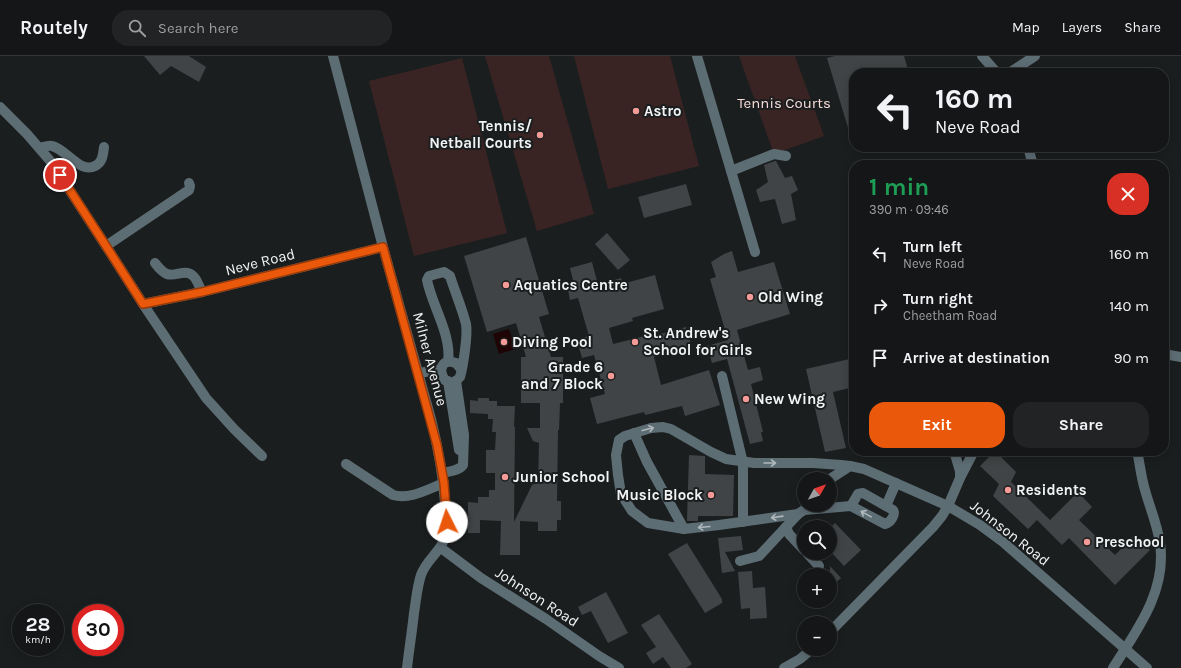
<!DOCTYPE html>
<meta charset="utf-8">
<style>
body{margin:0;font-family:Karla,sans-serif;background:#212324;color:#f1f3f6;height:100vh;display:flex;flex-direction:column;font-size:15px;white-space:nowrap}
*{box-sizing:border-box;margin:0}
p{font-size:13px;color:#9d9fa1}
.icon{flex:none;width:22px;height:22px;fill:none;stroke:currentColor;stroke-width:2;stroke-linecap:round;stroke-linejoin:round}
.map{position:relative;flex:1;overflow:hidden}
.drawer{position:absolute;left:849px;top:104px;width:320px;height:296px;display:flex;flex-direction:column;background:#141617;border-radius:16px;box-shadow:0 2px 10px #0003,0 0 0 1px #333536}
.drawer>*{flex:none}
.top-card{position:absolute;left:849px;top:12px;width:320px;height:84px;border-radius:16px;box-shadow:0 2px 10px #0003,0 0 0 1px #333536;background:#141617;color:#f1f3f6;overflow:hidden}
.needle{width:26px;rotate:50deg}
.tools{position:absolute;left:797px;top:416px;display:grid;gap:8px}
.tools a{display:grid;place-items:center;width:40px;height:40px;border-radius:50%;background:#141617;box-shadow:0 2px 10px #0003,0 0 0 1px #333536;font-size:20px}
.speed{position:absolute;left:12px;top:548px;display:flex;gap:8px;font-size:20px;font-weight:700;text-align:center}
.speed>*{display:grid;place-content:center;width:52px;height:52px;border-radius:50%;background:#141617;box-shadow:0 2px 10px #0003,0 0 0 1px #333536;line-height:1}
.speed small{font-size:10px;font-weight:400}
.speed .limit{border:6px solid #d22;background:#fff;color:#111}
.pin{position:absolute;display:grid;place-items:center;width:34px;height:34px;color:#fff;margin:-17px;border:2px solid #fff;border-radius:50%;box-shadow:0 1px 4px #0007}
.me{position:absolute;width:44px;margin:-22px;rotate:356deg;stroke-linejoin:round;filter:drop-shadow(0 0 3px #0008)}
.turn{display:flex;align-items:center;gap:14px;height:84px;padding:0 20px;font-size:18px}
.turn .icon{width:52px;height:52px;stroke-width:2.5}
.turn b{display:block;font-size:28px;line-height:34px}
.round{display:grid;place-items:center;flex:none;width:42px;height:42px;border-radius:16px;background:#212324}
.overview{display:flex;align-items:center;justify-content:space-between;height:68px;padding:0 20px}
h1{font-size:24px;font-weight:700;line-height:30px;color:#1e9e55}
.cta{display:flex;gap:8px;margin-top:auto;padding:8px 20px}
.cta a{flex:1;height:46px;border-radius:16px;background:#ea580c;color:#fff;font-size:16px;font-weight:700;line-height:46px;text-align:center}
.cta a+a{background:#212324;color:#f1f3f6}
ul{padding:0;list-style:none}
li{display:flex;align-items:center;gap:12px;height:52px;padding:0 20px}
li div{flex:1}
li b{display:block;font-size:15px}
li em{font-style:normal}
header{display:flex;align-items:center;gap:24px;box-sizing:border-box;height:56px;padding:0 20px;background:#141617;border-bottom:1px solid #333536}
header strong{font-size:19px}
nav{display:flex;gap:22px;margin-inline-start:auto;font-size:14px}
.search{width:280px;height:36px;background:#212324;display:flex;align-items:center;gap:10px;box-sizing:border-box;padding:0 14px;border-radius:16px;color:#9d9fa1;font-size:15px}
.map>svg:first-child{display:block}
.green{fill:#3a2423}
.water{fill:#1f0405}
.building{fill:#414446}
.lines{fill:none;stroke-linecap:round;stroke-linejoin:round}
.minor{stroke:#5d6d74;stroke-width:10}
.oneway{stroke:#aeb7ba}
.route-casing{stroke:#983908;stroke-width:10}
.route{stroke:#ea580c;stroke-width:7}
.poi-dot{fill:#f59b97;stroke:#1b1e1f;stroke-width:1.5}
.labels{text-anchor:middle;stroke-width:4;stroke-linejoin:round;paint-order:stroke}
.park-label{font-size:15px;fill:#f7dbd8;stroke:#1b1e1f}
.poi-label{font-size:15px;font-weight:bold;fill:#f1f3f4;stroke:#1b1e1f;text-anchor:start}
.street-label{font-size:15px;fill:#f1f3f4;stroke:#1b1e1f}
</style>
<header>
<strong>Routely</strong>
<div class="search"><svg class="icon" aria-label="search" viewBox="0 0 24 24"><circle cx="10" cy="10" r="6"/><path d="M15 15l6 6"/></svg>Search here</div>
<nav><a>Map</a><a>Layers</a><a>Share</a></nav>
</header>
<div class="map">
<svg width="1181" height="612" viewBox="0 0 1181 612">
<rect width="100%" height="100%" fill="#1b1e1f"/>
<!-- green -->
<g class="green">
<polygon points="485,0 549,0 594,158 537,175"/>
<polygon points="574,0 670,0 699,110 608,133"/>
<polygon points="739,0 795,0 824,80 774,98"/>
<polygon points="462,2 507,177 414,200 369,25"/>
</g>
<!-- water -->
<polygon class="water" points="509,273 516,293 499,298 493,278"/>
<!-- building -->
<g class="building">
<polygon points="144,0 189,0 206,11 199,26 171,10 160,19"/>
<polygon points="835,0 904,0 909,17 854,17 854,85 852,85 827,2"/>
<polygon points="775,105 776,105 785,122 792,120 798,134 791,138 796,164 782,168 775,143 760,146 756,134 768,126 764,109"/>
<polygon points="686,128 692,149 644,162 638,141"/>
<polygon points="607,177 630,204 618,214 595,188"/>
<polygon points="526,181 549,258 539,261 551,301 563,301 563,347 560,347 559,374 558,374 557,445 561,445 561,464 557,464 557,475 538,475 538,466 520,465 520,499 500,499 501,465 480,464 480,477 468,477 468,446 478,447 478,441 489,441 489,434 495,434 495,417 486,417 486,394 495,394 496,376 492,376 493,363 488,363 488,358 470,357 470,344 478,345 478,342 489,342 489,345 497,345 497,350 515,350 514,371 515,371 514,466 532,429 538,426 539,387 533,385 527,372 540,372 540,347 521,347 521,301 526,301 516,267 487,276 464,200"/>
<polygon points="732,195 738,216 774,206 790,258 737,274 748,314 760,311 763,324 751,328 763,376 761,376 763,385 750,388 727,303 712,307 707,290 728,284 710,223 716,221 711,206 724,198"/>
<polygon points="592,206 598,229 621,222 622,228 655,219 664,253 632,262 633,265 609,272 613,288 649,279 649,281 686,271 692,291 654,301 661,329 709,314 720,349 685,360 682,350 645,359 644,356 597,368 590,342 605,338 594,299 582,302 577,284 589,280 578,242 570,244 568,234 575,232 570,212"/>
<polygon points="854,302 854,331 833,336 846,392 825,396 806,313"/>
<polygon points="995,395 1016,416 1011,426 1050,464 1078,436 1092,451 1079,464 1115,499 1135,479 1150,494 1115,529 1069,482 1062,489 1037,464 1028,473 993,440 999,428 980,410"/>
<polygon points="689,399 705,400 705,418 734,419 733,460 698,460 698,465 687,465"/>
<polygon points="835,467 861,494 844,510 830,495 830,472"/>
<polygon points="741,480 743,494 725,496 735,515 722,517 718,482"/>
<polygon points="687,487 722,543 722,547 705,557 668,498"/>
<polygon points="830,510 841,522 830,532"/>
<polygon points="752,515 753,532 765,531 767,562 750,563 750,552 741,553 738,516"/>
<polygon points="606,536 628,577 608,587 591,555 582,559 578,551"/>
<polygon points="659,558 692,608 686,612 671,612 663,601 653,608 646,597 656,591 641,569"/>
</g>
<g class="lines">
<!-- minor -->
<g class="minor">
<path d="M333,0L383,191L431,363C438,391 443,418 445,447C446,457 448,467 446,477C443,495 427,502 421,519C417,531 416,545 414,557C412,576 409,594 407,612"/>
<polyline points="697,0 755,196"/>
<polyline points="982,0 997,17"/>
<polyline points="1009,17 1035,0"/>
<polyline points="0,51 27,78 52,107 106,190 143,248 206,342 234,373 262,400"/>
<polyline points="1028,91 1033,109"/>
<path d="M40,92C44,91 48,89 52,90C66,93 80,118 95,110C103,106 103,98 104,91"/>
<polyline points="731,115 774,98 786,100"/>
<polyline points="106,190 189,134 190,130 189,127"/>
<path d="M155,207C158,211 162,216 167,218C175,221 185,213 192,219C197,222 199,231 202,236"/>
<polyline points="143,248 202,236 383,191"/>
<polyline points="1164,298 1181,301"/>
<path d="M448,306C452,279 432,250 427,224L429,220L444,216L450,220C455,236 462,252 466,268C468,279 463,311 460,321C442,341 431,298 456,307L461,313"/>
<polyline points="418,317 440,314"/>
<polyline points="722,320 743,407 743,466"/>
<polyline points="448,325 459,394"/>
<polyline points="634,377 647,406 684,473"/>
<path d="M346,408L393,439C410,444 428,433 444,427"/>
<path d="M442,417C450,415 459,415 463,409L464,379L456,325"/>
<polyline points="960,422 974,395"/>
<polyline points="830,423 850,410"/>
<polyline points="808,449 804,454 798,458 719,469 684,473 648,467 632,455 621,438 618,419 616,399 619,384 625,380 651,372 663,371 671,373 711,396 726,403 754,407 813,407 841,409 850,410 864,413 948,450 960,422 960,415 954,395"/>
<polyline points="886,450 896,427"/>
<path d="M804,454L851,450L885,468C890,467 896,459 893,454L863,437L858,438L851,450"/>
<polyline points="786,471 789,478 804,494"/>
<polyline points="441,492 481,522 546,563 599,600 619,612"/>
<polyline points="807,497 819,510"/>
<polyline points="740,505 759,500 798,458"/>
<polyline points="830,576 933,471 942,460 948,450 980,469 1003,486 1147,612"/>
<polyline points="784,612 800,603 812,593"/>
<path d="M1113,612C1137,574 1167,535 1160,487C1157,468 1150,452 1145,434C1141,421 1140,408 1137,395"/>
</g>
</g>
<!-- one-way arrows -->
<defs><path id="oneway-shaft" d="M-6 0H5M1.5-3L5.5 0L1.5 3" fill="none" stroke-width="1.6" stroke-linecap="round" stroke-linejoin="round"/></defs>
<g class="oneway">
<use href="#oneway-shaft" transform="translate(648 373) rotate(-14)"/>
<use href="#oneway-shaft" transform="translate(770 407)"/>
<use href="#oneway-shaft" transform="translate(866 458) rotate(-151)"/>
<use href="#oneway-shaft" transform="translate(777 461) rotate(172)"/>
<use href="#oneway-shaft" transform="translate(704 471) rotate(175)"/>
</g>
<g class="lines">
<!-- route casing -->
<g class="route-casing">
<polyline id="route" points="60,119 106,190 143,248 202,236 383,191 437,389 444,427 447,466"/>
</g>
<!-- route -->
<use href="#route" class="route"/>
</g>
<!-- markers -->
<g class="poi-dot">
<circle cx="636" cy="55" r="4"/>
<circle cx="540" cy="79" r="4"/>
<circle cx="506" cy="229" r="4"/>
<circle cx="750" cy="241" r="4"/>
<circle cx="504" cy="286" r="4"/>
<circle cx="635" cy="286" r="4"/>
<circle cx="611" cy="320" r="4"/>
<circle cx="746" cy="343" r="4"/>
<circle cx="505" cy="421" r="4"/>
<circle cx="1008" cy="434" r="4"/>
<circle cx="711" cy="439" r="4"/>
<circle cx="1087" cy="486" r="4"/>
</g>
<g class="labels">
<!-- park labels -->
<g class="park-label">
<text x="784" y="52">Tennis Courts</text>
</g>
<!-- poi labels -->
<g class="poi-label">
<text x="644" y="60">Astro</text>
<text x="532" y="75" text-anchor="end">Tennis/<tspan x="532" dy="17">Netball Courts</tspan></text>
<text x="514" y="234">Aquatics Centre</text>
<text x="758" y="246">Old Wing</text>
<text x="643" y="282">St. Andrew's<tspan x="643" dy="17">School for Girls</tspan></text>
<text x="512" y="291">Diving Pool</text>
<text x="603" y="316" text-anchor="end">Grade 6<tspan x="603" dy="17">and 7 Block</tspan></text>
<text x="754" y="348">New Wing</text>
<text x="513" y="426">Junior School</text>
<text x="1016" y="439">Residents</text>
<text x="703" y="444" text-anchor="end">Music Block</text>
<text x="1095" y="491">Preschool</text>
</g>
<!-- street labels -->
<g class="street-label">
<text transform="translate(260 206) rotate(-14)" y="5">Neve Road</text>
<text transform="translate(430 303) rotate(75)" y="5">Milner Avenue</text>
<text transform="translate(1010 477) rotate(38)" y="5">Johnson Road</text>
<text transform="translate(537 541) rotate(33)" y="5">Johnson Road</text>
</g>
</g>
</svg>
<div class="tools">
<a><svg class="needle" viewBox="-14 -14 28 28"><path d="M0-13l5 13h-10z" fill="#e53935"/><path d="M0 13l5-13h-10z" fill="#9d9fa1"/></svg></a>
<a><svg class="icon" aria-label="search" viewBox="0 0 24 24"><circle cx="10" cy="10" r="6"/><path d="M15 15l6 6"/></svg></a>
<a>+</a>
<a>−</a>
</div>
<div class="speed"><div>28<small>km/h</small></div><div class="limit">30</div></div>
<div class="pin" style="left:60px;top:119px;background:#d93025"><svg class="icon" aria-label="arrive" viewBox="0 0 24 24"><path d="M6 21V4h12l-3 4 3 4H6"/></svg></div>
<svg class="me" style="left:447px;top:466px" viewBox="-20 -20 40 40"><circle r="19" fill="#fff"/><path d="M0-13L10 11 0 6-10 11z" fill="#ea580c"/></svg>
<div class="top-card">
<div class="turn"><svg class="icon" aria-label="left" viewBox="0 0 24 24"><path d="M17 20v-9H6M10 6l-5 5 5 5"/></svg><div><b>160 m</b>Neve Road</div></div>
</div>
<section class="drawer">
<div class="overview"><div><h1>1 min</h1><p>390 m · 09:46</p></div><a class="round" style="background:#d93025;color:#fff"><svg class="icon" aria-label="close" viewBox="0 0 24 24"><path d="M6 6l12 12M18 6L6 18"/></svg></a></div>
<ul>
<li><svg class="icon" aria-label="left" viewBox="0 0 24 24"><path d="M17 20v-9H6M10 6l-5 5 5 5"/></svg><div><b>Turn left</b><p>Neve Road</p></div><em>160 m</em></li>
<li><svg class="icon" aria-label="right" viewBox="0 0 24 24"><path d="M7 20v-9h11M14 6l5 5-5 5"/></svg><div><b>Turn right</b><p>Cheetham Road</p></div><em>140 m</em></li>
<li><svg class="icon" aria-label="arrive" viewBox="0 0 24 24"><path d="M6 21V4h12l-3 4 3 4H6"/></svg><div><b>Arrive at destination</b></div><em>90 m</em></li>
</ul>
<div class="cta"><a>Exit</a><a>Share</a></div>
</section>
</div>
